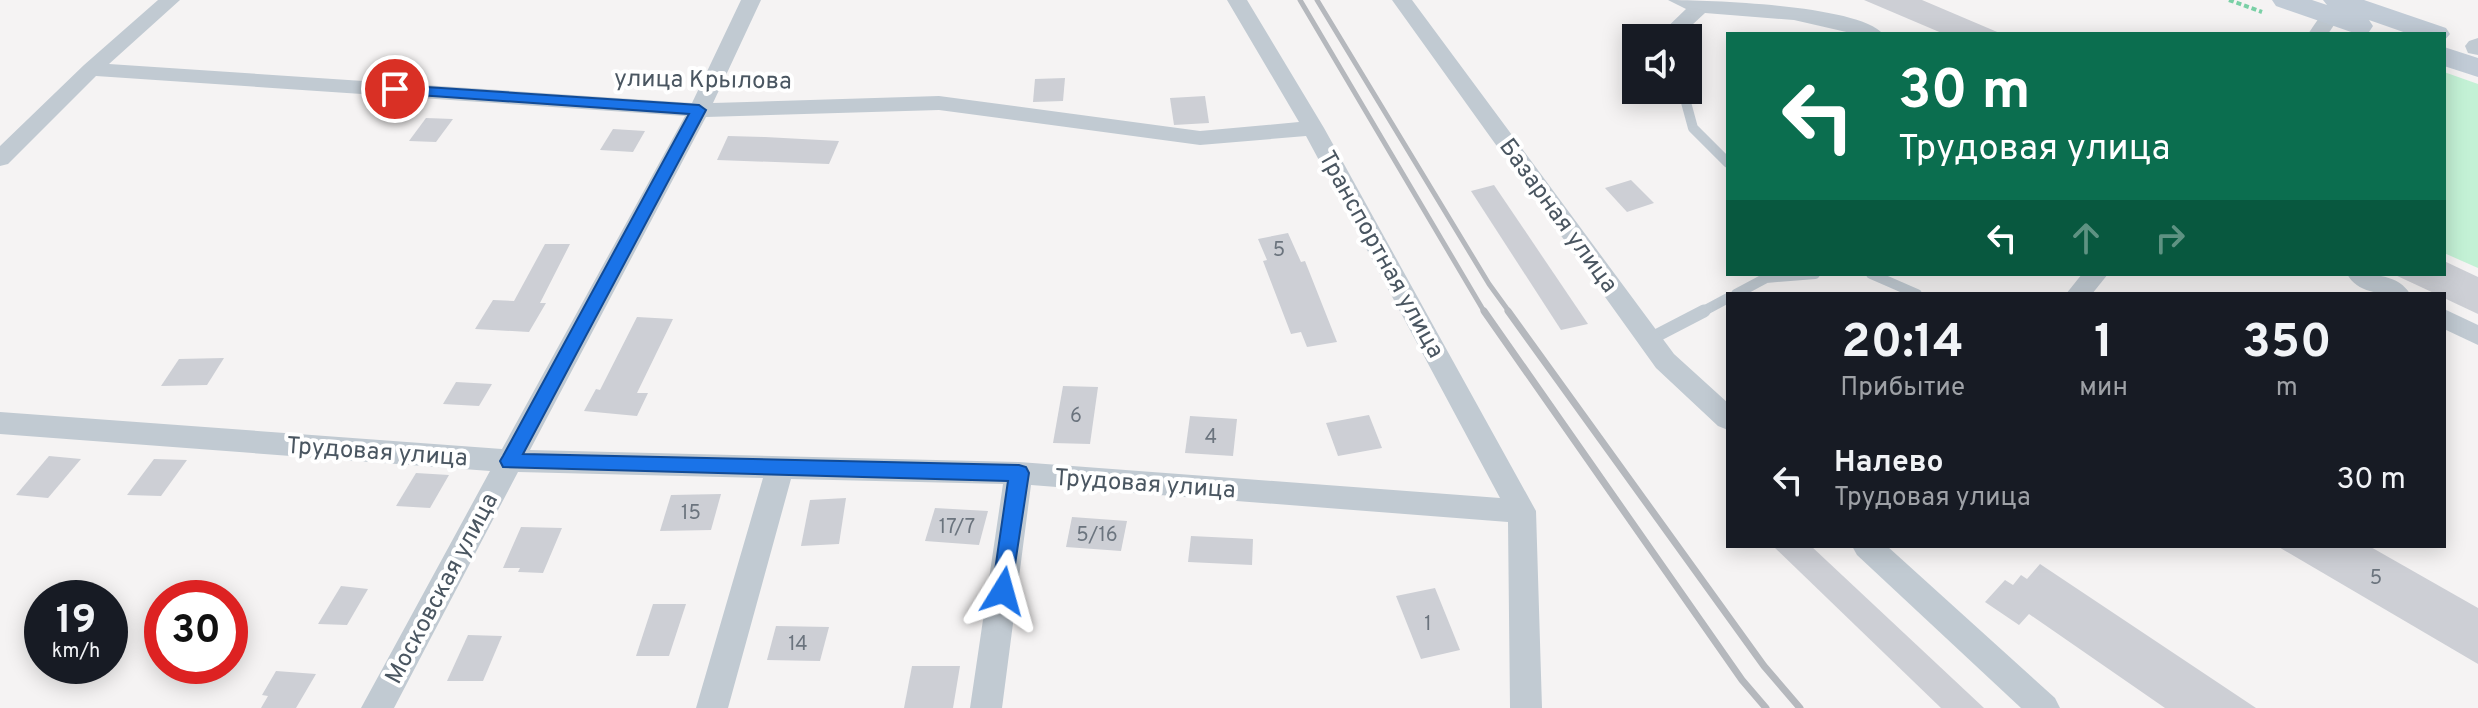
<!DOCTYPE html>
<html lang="ru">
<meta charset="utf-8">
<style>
body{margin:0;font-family:Overpass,sans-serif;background:#242831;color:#f1f3f6;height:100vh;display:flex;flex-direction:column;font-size:30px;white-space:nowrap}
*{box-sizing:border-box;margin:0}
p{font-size:26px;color:#9ea1a6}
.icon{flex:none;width:44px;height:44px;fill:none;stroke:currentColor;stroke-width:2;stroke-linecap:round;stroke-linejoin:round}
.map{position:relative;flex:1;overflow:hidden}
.side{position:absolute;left:1726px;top:292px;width:720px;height:256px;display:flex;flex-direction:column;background:#171b24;border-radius:0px;box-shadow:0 4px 20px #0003}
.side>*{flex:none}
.hud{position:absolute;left:1726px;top:32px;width:720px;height:244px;border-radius:0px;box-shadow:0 4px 20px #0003;background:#0b6e4f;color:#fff;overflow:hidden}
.buttons{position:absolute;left:1622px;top:24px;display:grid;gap:16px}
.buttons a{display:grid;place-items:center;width:80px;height:80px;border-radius:0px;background:#171b24;box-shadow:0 4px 20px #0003;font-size:40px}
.speed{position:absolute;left:24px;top:580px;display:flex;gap:16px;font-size:40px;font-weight:700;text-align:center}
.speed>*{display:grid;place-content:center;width:104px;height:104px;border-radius:50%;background:#171b24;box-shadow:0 4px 20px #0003;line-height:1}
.speed small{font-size:20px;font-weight:400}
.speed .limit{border:12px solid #d22;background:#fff;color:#111}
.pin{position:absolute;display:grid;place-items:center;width:68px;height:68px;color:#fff;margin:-34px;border:4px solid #fff;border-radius:50%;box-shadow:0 2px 8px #0007}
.me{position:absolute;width:88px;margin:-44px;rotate:8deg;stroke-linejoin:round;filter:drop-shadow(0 0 6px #0008)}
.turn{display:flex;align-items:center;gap:28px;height:168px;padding:0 40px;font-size:36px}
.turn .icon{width:104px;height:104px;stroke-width:2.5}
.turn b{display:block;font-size:56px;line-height:68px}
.lanes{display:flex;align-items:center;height:76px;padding:0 40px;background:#0003;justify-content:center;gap:40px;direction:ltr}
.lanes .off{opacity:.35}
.eta{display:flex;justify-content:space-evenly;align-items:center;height:136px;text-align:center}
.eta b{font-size:48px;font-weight:700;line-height:56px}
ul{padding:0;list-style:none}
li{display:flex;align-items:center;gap:24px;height:104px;padding:0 40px}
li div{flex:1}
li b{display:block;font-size:30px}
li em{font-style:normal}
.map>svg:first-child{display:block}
.green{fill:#c3f1d5}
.building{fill:#cdcfd5}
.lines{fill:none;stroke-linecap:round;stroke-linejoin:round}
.path{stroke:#7ad0a6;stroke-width:4;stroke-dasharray:5 3;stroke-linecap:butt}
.service-far1{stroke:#c1cad2;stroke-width:10}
.service{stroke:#c1cad2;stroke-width:13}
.minor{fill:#c1cad2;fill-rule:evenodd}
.tertiary{fill:#c1cad2;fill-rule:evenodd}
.secondary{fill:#c1cbd6;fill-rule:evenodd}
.rail-far1{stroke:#b5b8bd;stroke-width:5}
.rail{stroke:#b5b8bd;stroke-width:7}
.route{fill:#1a73e8;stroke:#114b97;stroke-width:2}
.labels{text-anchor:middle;stroke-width:8;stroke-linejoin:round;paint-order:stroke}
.number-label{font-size:20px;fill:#6b747e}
.street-label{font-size:24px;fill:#4a5661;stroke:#fff}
</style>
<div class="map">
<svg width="2478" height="708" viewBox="0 0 2478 708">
<rect width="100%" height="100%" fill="#f5f3f3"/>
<!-- green -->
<polygon class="green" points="2444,72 2478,84 2478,268 2444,253"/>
<!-- building -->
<g class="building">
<polygon points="1864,0 1922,0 2002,34 1944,34"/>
<polygon points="1065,78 1063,101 1033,102 1035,79"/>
<polygon points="1205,96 1209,123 1174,125 1170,98"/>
<polygon points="426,118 453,119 436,142 409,141"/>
<polygon points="613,129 645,131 633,152 600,150"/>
<polygon points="728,136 765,137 839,141 829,164 717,160"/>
<polygon points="1631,180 1654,203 1627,212 1605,188"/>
<polygon points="1494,185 1588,324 1561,330 1471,191"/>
<polygon points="1288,233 1301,262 1305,261 1337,342 1307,347 1301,332 1291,334 1263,261 1267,260 1258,239"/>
<polygon points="545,244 570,244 540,303 546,303 529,332 475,329 493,300 514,301"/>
<polygon points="2444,261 2478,277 2478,314 2444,298 2444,294 2436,294 2393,274 2444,274"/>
<polygon points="637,317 673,319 637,393 648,393 637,416 584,411 596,389 600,390"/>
<polygon points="224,358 207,385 161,386 179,359"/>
<polygon points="456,382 492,384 479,406 443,404"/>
<polygon points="1063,386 1098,387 1090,444 1053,443"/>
<polygon points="1369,415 1382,448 1338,456 1326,423"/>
<polygon points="1190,416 1237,419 1233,456 1185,453"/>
<polygon points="49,456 81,459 48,498 16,495"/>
<polygon points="154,459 187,460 161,496 127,495"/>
<polygon points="416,473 449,475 430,508 396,506"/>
<polygon points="721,494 711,530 660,531 671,495"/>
<polygon points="846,498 839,544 801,546 810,500"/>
<polygon points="935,508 988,511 979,545 925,541"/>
<polygon points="1072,517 1127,521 1121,551 1066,547"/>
<polygon points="521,527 562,528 543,573 518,572 520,568 503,568"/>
<polygon points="1191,536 1253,539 1252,565 1188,562"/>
<polygon points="1773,546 1811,546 1984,708 1941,708"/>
<polygon points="2277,546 2369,546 2478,608 2478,664"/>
<polygon points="2040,564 2256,708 2165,708 2029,614 2019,625 1985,602 2005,580 2013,585 2021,575 2027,579"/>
<polygon points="341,586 368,589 347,625 318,624"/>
<polygon points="1435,588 1460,650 1421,659 1396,596"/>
<polygon points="653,604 686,604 669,656 636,656"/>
<polygon points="776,626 829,627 820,661 767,660"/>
<polygon points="468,635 502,636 483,681 447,681"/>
<polygon points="912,666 960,666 953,708 904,708"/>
<polygon points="276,671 316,674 296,708 261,708 268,696 262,695"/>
</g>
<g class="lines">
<!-- path -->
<polyline class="path" points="2229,0 2262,12"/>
<!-- service-far1 -->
<g class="service-far1">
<polyline points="1684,95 1693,128 1728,163"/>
<polyline points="1871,274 1917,294"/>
<polyline points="1736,294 1766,278 1815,274"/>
<polyline points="1700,313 1728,298"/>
</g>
<!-- service -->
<polyline class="service" points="1650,339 1704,311"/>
<!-- minor -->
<g class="minor">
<path d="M158,0H180L109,64L692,103L741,0H761L713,103L939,96L1200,131L1299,122L1227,0H1247L1324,128L1536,511L1542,708H1510L1508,522L1031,485L1002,708H970L1003,484L791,479L728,708H696L763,478L518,472L394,708H361L490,471L0,434V412L502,449L685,116L96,76L8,164L0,166V146L84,65ZM939,110L1200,145L1306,136L1500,498L1019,462L530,450L706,117Z"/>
<polygon points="1392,0 1412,0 1674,354 1728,403 1728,430 1718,426 1656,368"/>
<path d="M1668,0C1708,0 1859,5 1883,34H1855L1794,20L1705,13L1678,38H1656L1686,9Z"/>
<polygon points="2330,10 2340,16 2328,34 2308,34 2323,12"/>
<polygon points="1689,85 1695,95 1684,102 1676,100 1670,90 1688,90"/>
<polygon points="2082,274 2108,274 2092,294 2066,294"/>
<path d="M2347,274C2368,274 2398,273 2410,294C2389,294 2359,296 2347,274Z"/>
<polygon points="2444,309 2478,325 2478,345 2444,329"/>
<polygon points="1852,546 1887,546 2055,698 2060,708 2021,708 1857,555"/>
</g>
<!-- tertiary -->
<polygon class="tertiary" points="2478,38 2478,55 2468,53 2465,46 2469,41"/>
<!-- secondary -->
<g class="secondary">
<polygon points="2272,0 2312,0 2327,5 2323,0 2364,0 2446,28 2450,34 2444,41 2444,34 2409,34 2369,20 2373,26 2369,32 2357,34 2276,6"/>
<polygon points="2444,47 2478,58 2478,77 2444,66"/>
</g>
<!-- rail-far1 -->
<g class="rail-far1">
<polyline points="1300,0 1485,313"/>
<polyline points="1317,0 1489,284 1510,313"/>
</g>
<!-- rail -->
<g class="rail">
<polyline points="1484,311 1742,680 1766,708"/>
<polyline points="1508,311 1764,666 1800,708"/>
</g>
</g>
<!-- route -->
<polygon class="route" points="395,85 699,105 706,110 523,454 1019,465 1026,467 1029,473 1010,597 1003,600 995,597 992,591 1008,481 503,467 500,461 503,456 689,114 390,93 387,89"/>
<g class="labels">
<!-- number labels -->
<g class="number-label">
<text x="1279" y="256">5</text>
<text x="1076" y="422">6</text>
<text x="1211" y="443">4</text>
<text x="691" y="519">15</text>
<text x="957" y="533">17/7</text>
<text x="1097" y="541">5/16</text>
<text x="2376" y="584">5</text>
<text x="1428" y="630">1</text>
<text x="798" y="650">14</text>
</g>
<!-- street labels -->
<g class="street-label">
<text transform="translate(703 79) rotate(1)" y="8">улица Крылова</text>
<text transform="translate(1559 215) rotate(54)" y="8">Базарная улица</text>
<text transform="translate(1382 254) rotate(61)" y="8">Транспортная улица</text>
<text transform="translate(377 451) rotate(4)" y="8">Трудовая улица</text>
<text transform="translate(1145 483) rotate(4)" y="8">Трудовая улица</text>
<text transform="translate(441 588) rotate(-62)" y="8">Московская улица</text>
</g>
</g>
</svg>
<div class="buttons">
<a><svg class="icon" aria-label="sound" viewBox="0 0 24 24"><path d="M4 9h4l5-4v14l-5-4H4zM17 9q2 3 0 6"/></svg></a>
</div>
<div class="speed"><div>19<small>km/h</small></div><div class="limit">30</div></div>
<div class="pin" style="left:395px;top:89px;background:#d93025"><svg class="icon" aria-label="arrive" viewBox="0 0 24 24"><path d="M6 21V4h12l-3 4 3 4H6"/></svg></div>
<svg class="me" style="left:1003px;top:591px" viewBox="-20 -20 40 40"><path d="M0-17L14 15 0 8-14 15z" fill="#1a73e8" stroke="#fff" stroke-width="4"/></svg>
<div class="hud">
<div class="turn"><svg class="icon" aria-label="left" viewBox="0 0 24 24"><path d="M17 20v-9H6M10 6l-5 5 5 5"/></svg><div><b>30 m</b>Трудовая улица</div></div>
<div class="lanes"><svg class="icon" aria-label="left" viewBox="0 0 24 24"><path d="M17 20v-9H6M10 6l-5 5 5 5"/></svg><svg class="icon off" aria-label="ahead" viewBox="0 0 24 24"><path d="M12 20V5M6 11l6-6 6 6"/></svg><svg class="icon off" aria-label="right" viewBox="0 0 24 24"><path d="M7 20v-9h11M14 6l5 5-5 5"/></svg></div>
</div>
<section class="side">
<div class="eta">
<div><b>20:14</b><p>Прибытие</p></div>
<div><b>1</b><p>мин</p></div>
<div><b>350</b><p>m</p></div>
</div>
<ul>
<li><svg class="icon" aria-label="left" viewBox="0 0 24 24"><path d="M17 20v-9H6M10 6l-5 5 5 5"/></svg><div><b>Налево</b><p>Трудовая улица</p></div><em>30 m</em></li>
</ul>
</section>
</div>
